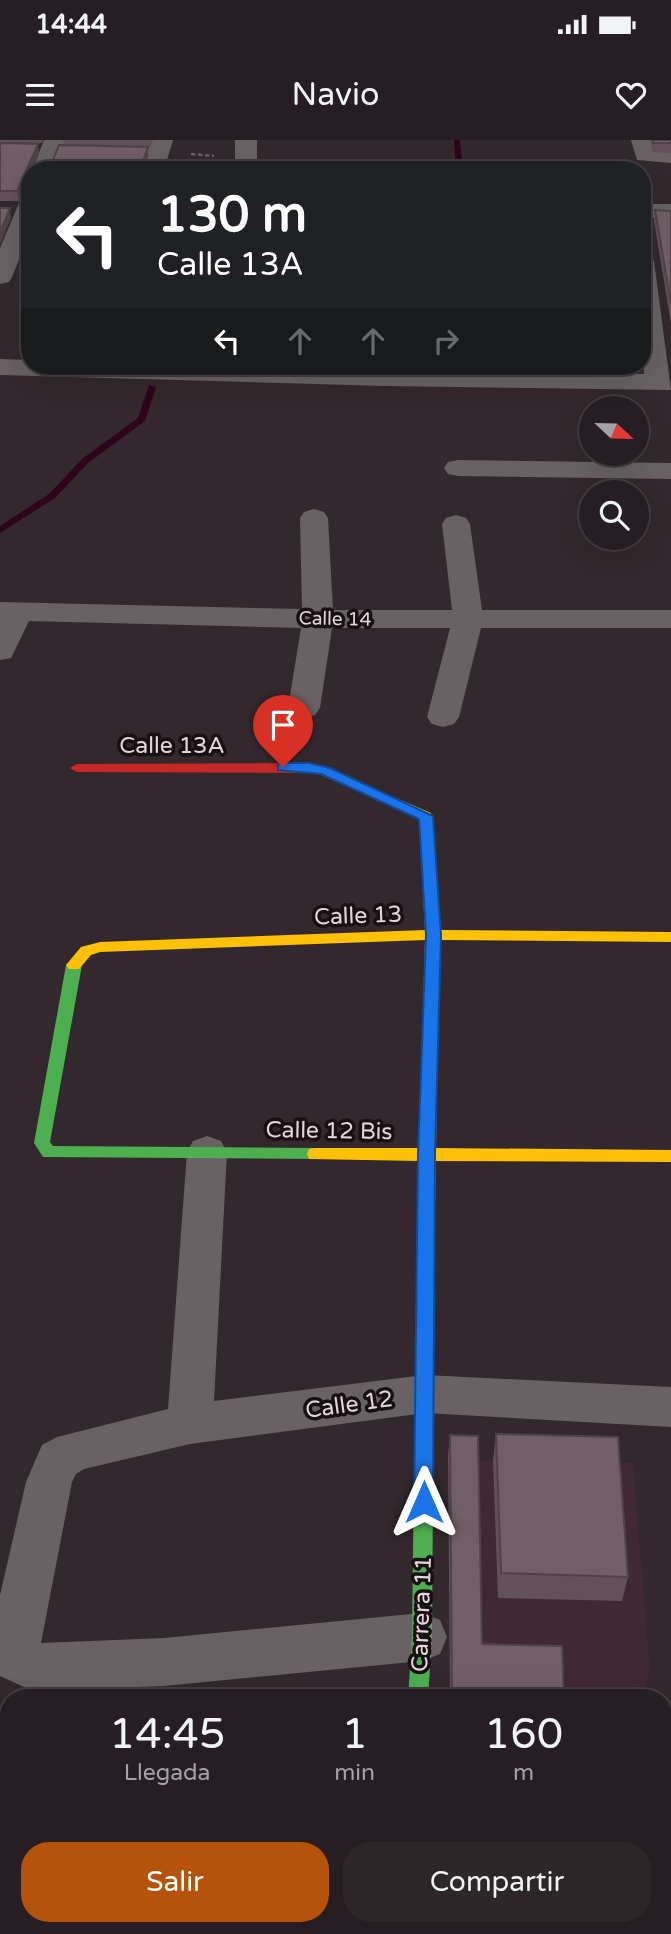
<!DOCTYPE html>
<html lang="es">
<style>
body{margin:0;font-family:"Varela Round",sans-serif;background:#2e272a;color:#f1f3f6;height:100vh;display:flex;flex-direction:column;font-size:26px;white-space:nowrap}
*{box-sizing:border-box;margin:0}
p{font-size:23px;color:#a4a2a5}
.icon{flex:none;width:38px;height:38px;fill:none;stroke:currentColor;stroke-width:2;stroke-linecap:round;stroke-linejoin:round}
.map{position:relative;flex:1;overflow:hidden}
.side{position:absolute;left:0px;top:1549px;width:672px;height:247px;display:flex;flex-direction:column;background:#261e22;border-radius:28px 28px 0 0;box-shadow:0 7px 28px #0002,0 0 0 2px #423c40}
.side>*{flex:none}
.banner{position:absolute;left:21px;top:21px;width:630px;height:214px;border-radius:28px;box-shadow:0 7px 28px #0002,0 0 0 2px #423c40;background:#202124;color:#fff;overflow:hidden}
.needle{width:46px;rotate:112deg}
.fabs{position:absolute;left:579px;top:256px;display:grid;gap:14px}
.fabs a{display:grid;place-items:center;width:70px;height:70px;border-radius:50%;background:#261e22;box-shadow:0 7px 28px #0002,0 0 0 2px #423c40;font-size:35px}
.pin{position:absolute;display:grid;place-items:center;width:60px;height:60px;color:#fff;margin:-72px -30px;border-radius:50% 50% 50% 0;rotate:-45deg;box-shadow:0 0 7px #0007}
.pin .icon{rotate:45deg}
.me{position:absolute;width:77px;margin:-38px;rotate:0deg;stroke-linejoin:round;filter:drop-shadow(0 0 5px #0008)}
.turn{display:flex;align-items:center;gap:24px;height:147px;padding:0 21px;font-size:32px}
.turn .icon{width:91px;height:91px;stroke-width:2.5}
.turn b{display:block;font-size:49px;line-height:60px}
.lanes{display:flex;align-items:center;height:66px;padding:0 21px;background:#0003;justify-content:center;gap:35px;direction:ltr}
.lanes .off{opacity:.35}
.eta{display:flex;justify-content:space-evenly;align-items:center;height:119px;text-align:center}
.eta b{font-size:42px;font-weight:600;line-height:49px}
.action{display:flex;gap:14px;margin-top:auto;padding:14px 21px}
.action a{flex:1;height:80px;border-radius:28px;background:#b45309;color:#fff;font-size:28px;font-weight:600;line-height:80px;text-align:center}
.action a+a{background:#2e272a;color:#f1f3f6}
.status{display:flex;justify-content:space-between;align-items:center;height:49px;padding:0 35px;background:#261e22;direction:ltr}
.status svg{height:19px;fill:currentColor}
header{display:flex;justify-content:space-between;align-items:center;height:91px;padding:0 21px;background:#261e22;font-size:32px;font-weight:600}
.map>svg:first-child{display:block}
.built{fill:#402834}
.lines{fill:none;stroke-linecap:round;stroke-linejoin:round}
.stream{fill:#2d041c;fill-rule:evenodd}
.path{stroke:#665f63;stroke-width:2.5;stroke-dasharray:4.5 2.5;stroke-linecap:butt}
.street{fill:#686264;fill-rule:evenodd}
.fast{fill:#4caf50;fill-rule:evenodd}
.slow{fill:#ffc107;fill-rule:evenodd}
.jam{fill:#c62828;fill-rule:evenodd}
.wall{fill:#615159}
.shaded-wall{fill:#4f4248}
.building{fill:#715e67;stroke:#4f4248;stroke-width:2}
.route{fill:#1a73e8;stroke:#114b97;stroke-width:2}
.labels{text-anchor:middle;stroke-width:7;stroke-linejoin:round;paint-order:stroke}
.far-street-label{font-size:19px;fill:#e3d5db;stroke:#191014}
.street-label{font-size:23px;fill:#e3d5db;stroke:#191014}
</style>
<div class="status"><b>14:44</b><svg viewBox="0 0 49 12"><path d="M0 12V9h3v3zM5 12V6h3v6zM10 12V3h3v9zM15 12V0h3v12zM26 1h20v11H26zM47 4h2v5h-2z"/></svg></div>
<header><svg class="icon" aria-label="menu" viewBox="0 0 24 24"><path d="M4 6h16M4 12h16M4 18h16"/></svg>Navio<svg class="icon" aria-label="heart" viewBox="0 0 24 24"><path d="M12 20l-8-8c-3-5 5-10 8-4 3-6 11-1 8 4z"/></svg></header>
<div class="map">
<svg width="671" height="1794" viewBox="0 0 671 1794">
<rect width="100%" height="100%" fill="#33282d"/>
<!-- built -->
<polygon class="built" points="493,1320 633,1323 650,1531 644,1557 560,1557 480,1522 476,1322"/>
<g class="lines">
<!-- stream -->
<g class="stream">
<polygon points="454,0 460,0 463,30 456,30"/>
<polygon points="149,245 156,247 145,281 88,323 55,358 0,393 0,386 49,354 82,319 138,278"/>
</g>
<!-- path -->
<polyline class="path" points="191,14 214,16"/>
<!-- street -->
<g class="street">
<polygon points="44,0 66,0 54,30 32,30"/>
<polygon points="151,0 173,0 164,30 142,30"/>
<rect x="235" y="0" width="22" height="30"/>
<polygon points="631,0 653,0 655,9 671,9 671,23 637,20"/>
<polygon points="30,56 30,92 12,137 9,142 0,144 0,108 19,63 22,58"/>
<rect x="642" y="64" width="29" height="14"/>
<polygon points="642,114 650,116 654,121 671,250 384,246 0,235 0,219 30,220 30,226 228,226 644,234"/>
<polygon points="458,320 671,323 671,339 458,336 448,334 444,328 448,322"/>
<polygon points="314,369 324,372 328,378 333,470 452,470 442,384 446,378 456,375 466,378 470,384 482,470 671,470 671,488 481,488 459,577 454,584 443,587 432,584 427,577 450,488 332,488 320,568 315,575 304,578 293,575 288,568 301,488 29,481 11,518 0,520 0,462 302,469 300,378 304,372"/>
<polygon points="207,996 221,1001 227,1012 214,1261 425,1235 671,1247 671,1287 425,1273 190,1304 84,1329 76,1334 72,1342 41,1503 164,1498 422,1473 440,1480 447,1497 440,1514 422,1521 164,1546 33,1551 0,1536 0,1455 26,1342 42,1305 57,1297 168,1269 187,1012 193,1001"/>
<rect x="379" y="1787" width="56" height="7"/>
</g>
<!-- fast -->
<g class="fast">
<polygon points="74,820 82,825 50,1002 53,1006 315,1008 321,1009 323,1014 321,1019 43,1017 34,1003 66,825"/>
<polygon points="426,1061 432,1063 435,1068 432,1497 428,1558 408,1558 412,1497 417,1068 420,1063"/>
</g>
<!-- slow -->
<polygon class="slow" points="319,625 431,673 440,790 671,792 671,802 440,800 436,1008 671,1010 671,1022 436,1021 435,1068 432,1073 426,1075 420,1073 417,1068 419,1021 309,1019 307,1014 309,1009 315,1008 419,1008 425,800 100,812 91,815 79,829 69,829 66,825 81,807 100,802 425,790 419,678 314,632 312,629 314,626"/>
<!-- jam -->
<polygon class="jam" points="309,623 324,626 326,629 319,633 77,632 70,628 77,624"/>
</g>
<!-- wall -->
<g class="wall">
<polygon points="0,0 43,0 42,3 0,2"/>
<polygon points="63,0 153,0 151,7 64,5"/>
<polygon points="650,0 671,0 671,13 652,12"/>
<polygon points="0,3 39,14 19,61 0,61"/>
<polygon points="655,70 671,71 671,183 654,81"/>
<polygon points="496,1294 628,1437 622,1461 498,1458 493,1320"/>
<polygon points="450,1295 482,1504 564,1558 450,1558 448,1315"/>
</g>
<!-- shaded-wall -->
<g class="shaded-wall">
<polygon points="38,4 39,14 32,30 30,30 30,36 19,61 17,51"/>
<polygon points="148,7 148,17 144,30 140,30"/>
<polygon points="10,68 11,78 0,105 0,92"/>
</g>
<!-- building -->
<g class="building">
<rect x="653" y="0" width="18" height="3"/>
<polygon points="0,3 38,4 17,51 0,51"/>
<polygon points="59,5 148,7 140,30 49,30"/>
<polygon points="0,68 10,68 0,92"/>
<polygon points="655,70 671,71 671,164"/>
<polygon points="496,1294 618,1297 628,1437 501,1433"/>
<polygon points="450,1295 478,1296 482,1504 562,1506 564,1558 452,1558"/>
<polygon points="454,1787 622,1787 623,1794 454,1794"/>
</g>
<!-- route -->
<polygon class="route" points="283,623 309,623 330,628 433,676 441,795 435,1014 433,1362 431,1368 424,1370 417,1368 414,1362 418,1014 426,795 419,679 321,634 278,630 278,624"/>
<g class="labels">
<!-- far-street labels -->
<g class="far-street-label">
<text transform="translate(335 478) rotate(1)" y="7">Calle 14</text>
</g>
<!-- street labels -->
<g class="street-label">
<text x="172" y="613">Calle 13A</text>
<text transform="translate(358 775) rotate(-2)" y="8">Calle 13</text>
<text transform="translate(329 990) rotate(1)" y="8">Calle 12 Bis</text>
<text transform="translate(349 1264) rotate(-8)" y="8">Calle 12</text>
<text transform="translate(421 1474) rotate(-88)" y="8">Carrera 11</text>
</g>
</g>
</svg>
<div class="fabs">
<a><svg class="needle" viewBox="-14 -14 28 28"><path d="M0-13l5 13h-10z" fill="#e53935"/><path d="M0 13l5-13h-10z" fill="#a4a2a5"/></svg></a>
<a><svg class="icon" aria-label="search" viewBox="0 0 24 24"><circle cx="10" cy="10" r="6"/><path d="M15 15l6 6"/></svg></a>
</div>
<div class="pin" style="left:283px;top:627px;background:#d93025"><svg class="icon" aria-label="arrive" viewBox="0 0 24 24"><path d="M6 21V4h12l-3 4 3 4H6"/></svg></div>
<svg class="me" style="left:424px;top:1362px" viewBox="-20 -20 40 40"><path d="M0-17L14 15 0 8-14 15z" fill="#1a73e8" stroke="#fff" stroke-width="4"/></svg>
<div class="banner">
<div class="turn"><svg class="icon" aria-label="left" viewBox="0 0 24 24"><path d="M17 20v-9H6M10 6l-5 5 5 5"/></svg><div><b>130 m</b>Calle 13A</div></div>
<div class="lanes"><svg class="icon" aria-label="left" viewBox="0 0 24 24"><path d="M17 20v-9H6M10 6l-5 5 5 5"/></svg><svg class="icon off" aria-label="ahead" viewBox="0 0 24 24"><path d="M12 20V5M6 11l6-6 6 6"/></svg><svg class="icon off" aria-label="ahead" viewBox="0 0 24 24"><path d="M12 20V5M6 11l6-6 6 6"/></svg><svg class="icon off" aria-label="right" viewBox="0 0 24 24"><path d="M7 20v-9h11M14 6l5 5-5 5"/></svg></div>
</div>
<section class="side">
<div class="eta">
<div><b>14:45</b><p>Llegada</p></div>
<div><b>1</b><p>min</p></div>
<div><b>160</b><p>m</p></div>
</div>
<div class="action"><a>Salir</a><a>Compartir</a></div>
</section>
</div>
